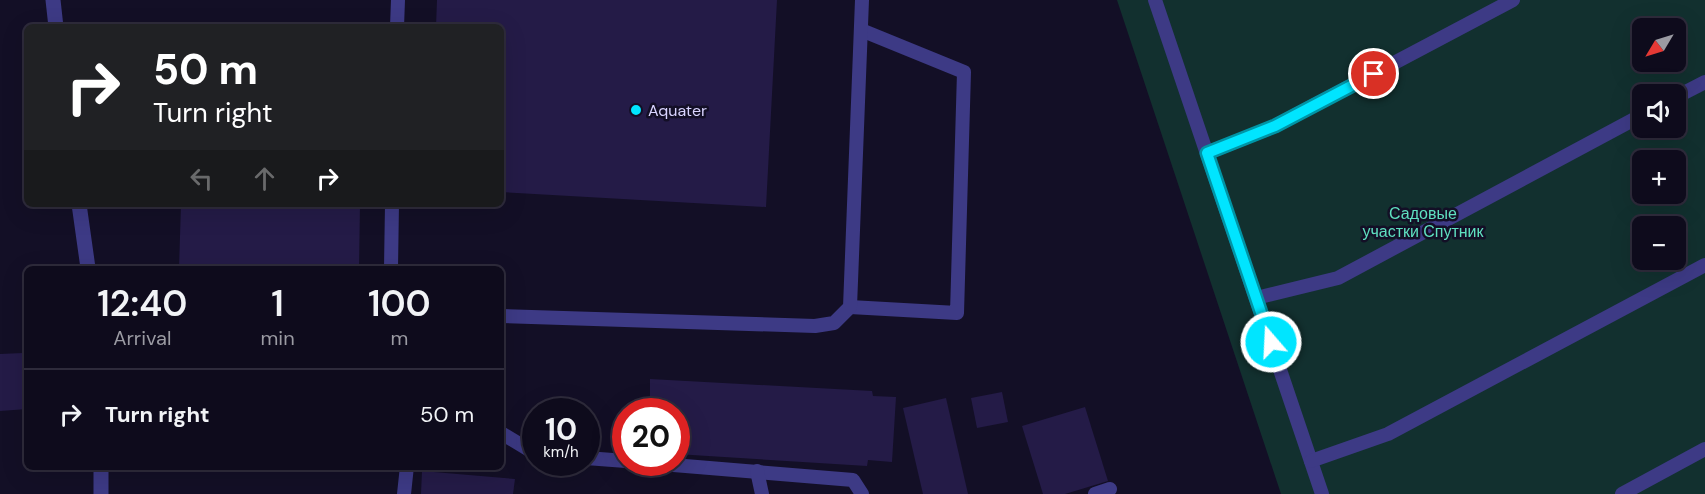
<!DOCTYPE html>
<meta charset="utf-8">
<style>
body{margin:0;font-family:"DM Sans",sans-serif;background:#171425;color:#f1f3f6;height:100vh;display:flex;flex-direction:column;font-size:22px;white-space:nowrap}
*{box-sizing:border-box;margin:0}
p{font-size:20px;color:#9b9ba3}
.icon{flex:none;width:33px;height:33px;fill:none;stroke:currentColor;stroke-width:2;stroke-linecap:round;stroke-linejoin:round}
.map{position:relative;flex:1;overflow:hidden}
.details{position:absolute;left:24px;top:266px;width:480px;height:204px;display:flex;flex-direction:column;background:#0e0b1c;border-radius:9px;box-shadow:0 6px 24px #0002,0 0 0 2px #2e2b3b}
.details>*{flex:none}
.top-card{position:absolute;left:24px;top:24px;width:480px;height:183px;border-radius:9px;box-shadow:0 6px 24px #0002,0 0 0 2px #2e2b3b;background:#202124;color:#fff;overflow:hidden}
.needle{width:39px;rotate:232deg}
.controls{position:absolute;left:1632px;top:18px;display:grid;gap:12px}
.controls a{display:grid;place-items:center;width:54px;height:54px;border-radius:9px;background:#0e0b1c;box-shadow:0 6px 24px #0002,0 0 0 2px #2e2b3b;font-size:30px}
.speed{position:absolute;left:522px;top:398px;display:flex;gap:12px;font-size:30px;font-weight:700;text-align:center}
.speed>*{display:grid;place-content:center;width:78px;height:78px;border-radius:50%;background:#0e0b1c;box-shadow:0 6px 24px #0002,0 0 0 2px #2e2b3b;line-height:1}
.speed small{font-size:15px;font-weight:400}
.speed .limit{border:9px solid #d22;background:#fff;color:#111}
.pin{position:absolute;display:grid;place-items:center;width:51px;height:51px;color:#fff;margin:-26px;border:3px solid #fff;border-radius:50%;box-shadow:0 2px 6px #0007}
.me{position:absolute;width:66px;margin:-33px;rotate:341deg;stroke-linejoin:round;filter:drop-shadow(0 0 4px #0008)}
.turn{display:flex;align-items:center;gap:21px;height:126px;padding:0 30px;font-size:27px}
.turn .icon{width:78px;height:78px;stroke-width:2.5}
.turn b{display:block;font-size:42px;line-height:51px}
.lanes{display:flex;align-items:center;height:57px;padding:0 30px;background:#0003;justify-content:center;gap:30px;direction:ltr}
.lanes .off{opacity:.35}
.eta{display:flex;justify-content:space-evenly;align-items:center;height:102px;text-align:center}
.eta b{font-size:36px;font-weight:600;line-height:42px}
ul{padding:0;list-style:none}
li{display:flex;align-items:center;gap:18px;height:90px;padding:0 30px;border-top:2px solid #2e2b3b}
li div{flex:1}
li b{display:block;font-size:22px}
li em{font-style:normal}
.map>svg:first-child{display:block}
.green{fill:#12302f;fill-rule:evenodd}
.building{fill:#241b47}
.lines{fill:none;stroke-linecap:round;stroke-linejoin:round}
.service{stroke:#3d3a85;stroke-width:14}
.minor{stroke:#3d3a85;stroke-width:15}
.route-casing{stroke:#0095a6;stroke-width:15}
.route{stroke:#00e5ff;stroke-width:10}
.poi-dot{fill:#00e5ff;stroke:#130f26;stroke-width:2}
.labels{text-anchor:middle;stroke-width:5;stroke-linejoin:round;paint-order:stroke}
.poi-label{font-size:16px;fill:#d9d4ff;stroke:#130f26;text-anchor:start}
.park-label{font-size:16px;fill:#5fe0c0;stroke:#130f26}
</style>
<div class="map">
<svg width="1705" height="494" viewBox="0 0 1705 494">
<rect width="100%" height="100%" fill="#130f26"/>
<!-- green -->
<path class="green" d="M1117,0H1705V494H1281ZM1642,28H1676V62H1642ZM1642,94H1676V128H1642ZM1642,160H1676V194H1642ZM1642,226H1676V260H1642Z"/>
<!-- building -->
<g class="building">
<polygon points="437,0 777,0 766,207 501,192 501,27 436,27"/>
<polygon points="181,204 360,204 359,268 179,268"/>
<polygon points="23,353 27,409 0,411 0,354"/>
<polygon points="650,379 872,391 873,396 896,397 892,462 868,460 867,466 676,454 676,411 650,411"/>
<polygon points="1002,392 1008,422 977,428 971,398"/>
<polygon points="946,398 968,494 923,494 903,408"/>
<polygon points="1085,407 1108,481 1065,494 1043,494 1022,426"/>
<polygon points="242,466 354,466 354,471"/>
<polygon points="422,471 515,479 513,494 421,494"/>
</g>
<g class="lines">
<!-- service -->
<g class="service">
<polyline points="1155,0 1322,494"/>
<polyline points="397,27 398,0"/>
<polyline points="1676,97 1705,82"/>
<polyline points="1207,153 1275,126 1513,0"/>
<polyline points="391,268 392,204"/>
<polyline points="1256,298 1338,278 1642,115"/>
<polyline points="850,307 957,313 964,72 861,30"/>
<polyline points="501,316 815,326 834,323 850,307 862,0"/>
<polyline points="501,433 536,454"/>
<polyline points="586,458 626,461"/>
<polyline points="1311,461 1388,434 1705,265"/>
<polyline points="637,462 853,480 862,494"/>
<polyline points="757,471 762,494"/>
<polyline points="404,494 407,466"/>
<polyline points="1095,494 1110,489"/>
<polyline points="1622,494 1705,449"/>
</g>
<!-- minor -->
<g class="minor">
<polyline points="53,0 56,27"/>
<polyline points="79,204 88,268"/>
<polyline points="101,494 101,466"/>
</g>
</g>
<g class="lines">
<!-- route casing -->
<g class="route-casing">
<polyline id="route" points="1271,342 1207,153 1275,126 1374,74"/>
</g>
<!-- route -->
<use href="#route" class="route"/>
</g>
<!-- markers -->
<circle class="poi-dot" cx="636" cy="110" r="6"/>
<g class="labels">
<!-- poi labels -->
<g class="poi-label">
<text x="648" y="116">Aquater</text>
</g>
<!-- park labels -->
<g class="park-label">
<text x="1423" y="219">Садовые<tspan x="1423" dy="18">участки Спутник</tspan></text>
</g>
</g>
</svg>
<div class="controls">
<a><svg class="needle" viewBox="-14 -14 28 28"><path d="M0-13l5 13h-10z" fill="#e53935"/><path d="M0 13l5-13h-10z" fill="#9b9ba3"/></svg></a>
<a><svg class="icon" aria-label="sound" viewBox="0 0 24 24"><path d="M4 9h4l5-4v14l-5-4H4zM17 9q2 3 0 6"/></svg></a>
<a>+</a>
<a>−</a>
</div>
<div class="speed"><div>10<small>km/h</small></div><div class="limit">20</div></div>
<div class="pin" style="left:1374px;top:74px;background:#d93025"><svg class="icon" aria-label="arrive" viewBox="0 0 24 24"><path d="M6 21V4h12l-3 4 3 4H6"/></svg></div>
<svg class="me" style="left:1271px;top:342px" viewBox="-20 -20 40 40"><circle r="17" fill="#00e5ff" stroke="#fff" stroke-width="3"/><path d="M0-11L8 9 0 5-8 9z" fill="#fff"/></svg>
<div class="top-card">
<div class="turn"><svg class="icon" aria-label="right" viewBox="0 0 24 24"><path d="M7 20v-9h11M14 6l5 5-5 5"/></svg><div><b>50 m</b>Turn right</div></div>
<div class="lanes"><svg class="icon off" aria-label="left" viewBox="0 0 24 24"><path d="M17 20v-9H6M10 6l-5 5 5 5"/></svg><svg class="icon off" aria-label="ahead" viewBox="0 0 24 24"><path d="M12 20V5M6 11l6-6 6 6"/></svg><svg class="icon" aria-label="right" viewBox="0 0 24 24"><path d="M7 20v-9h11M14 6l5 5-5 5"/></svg></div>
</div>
<section class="details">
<div class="eta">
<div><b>12:40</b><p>Arrival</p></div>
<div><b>1</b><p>min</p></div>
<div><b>100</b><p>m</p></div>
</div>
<ul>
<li><svg class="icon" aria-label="right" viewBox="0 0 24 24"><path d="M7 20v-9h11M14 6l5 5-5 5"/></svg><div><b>Turn right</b></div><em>50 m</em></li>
</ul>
</section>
</div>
